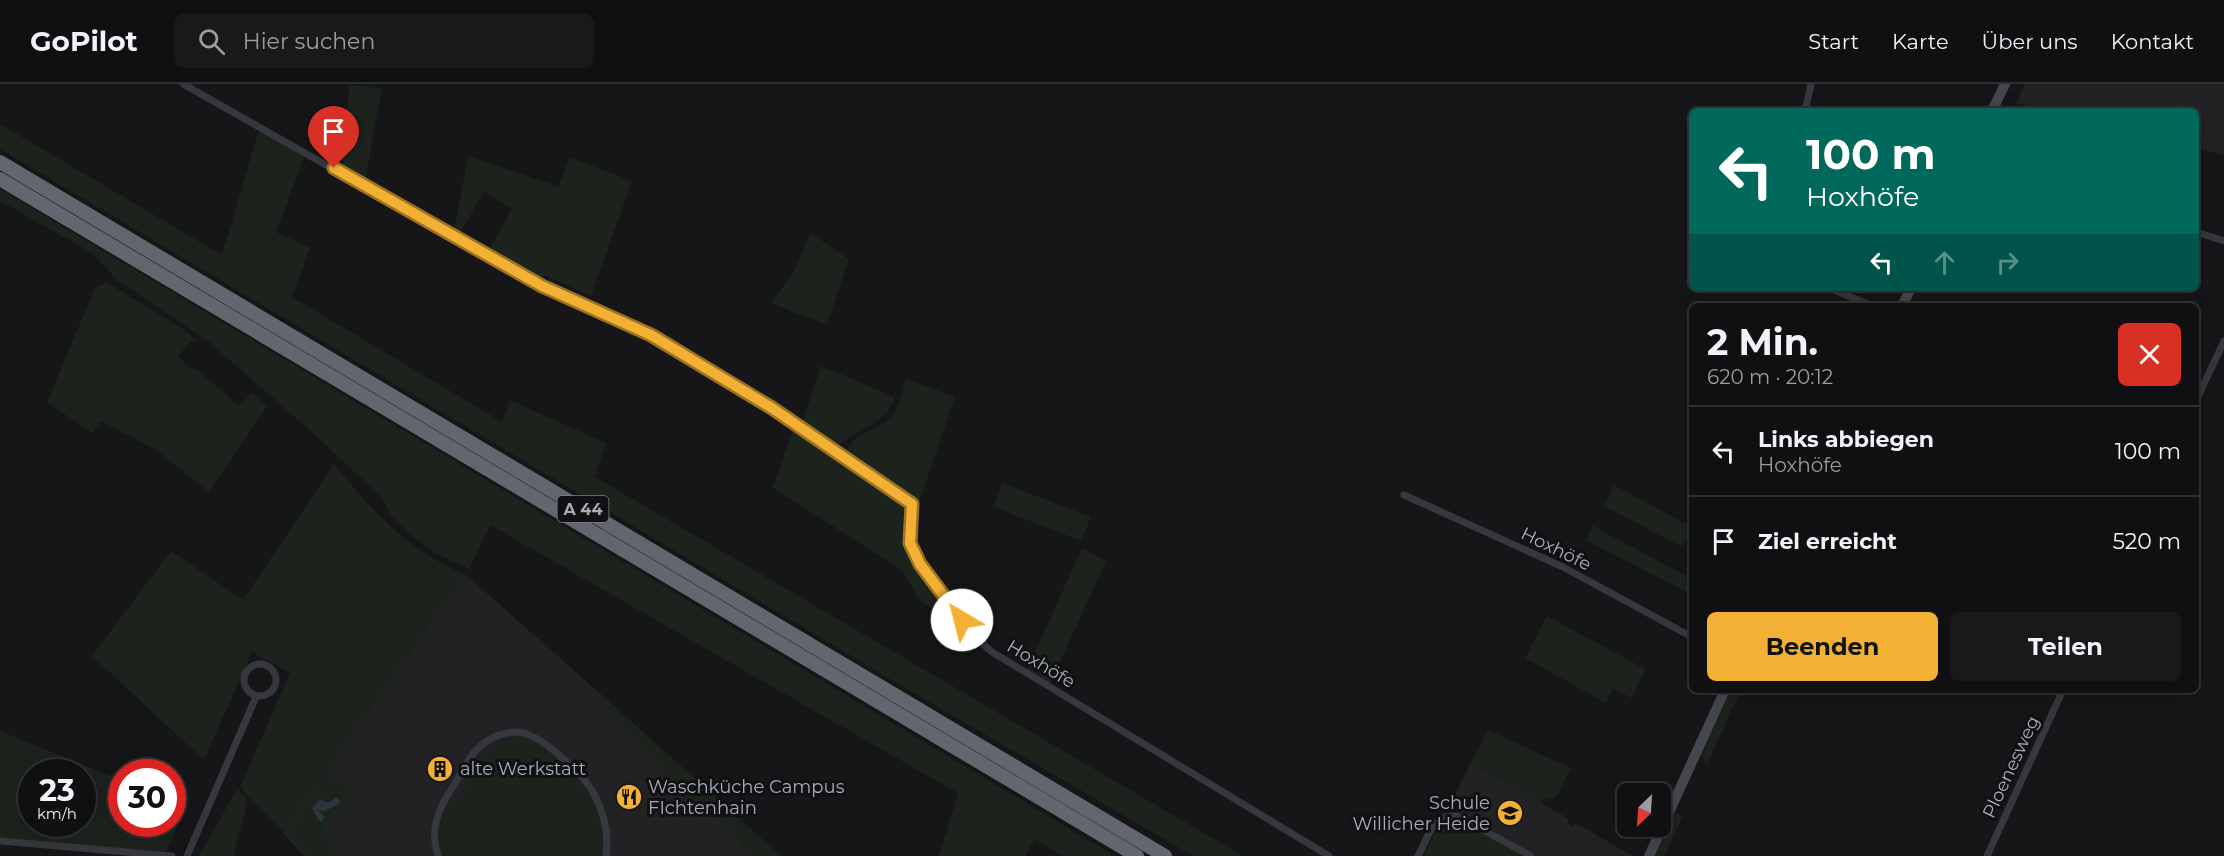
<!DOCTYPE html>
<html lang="de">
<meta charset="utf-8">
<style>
body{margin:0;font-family:Montserrat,sans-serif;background:#19191b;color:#f1f3f6;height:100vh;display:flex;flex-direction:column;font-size:22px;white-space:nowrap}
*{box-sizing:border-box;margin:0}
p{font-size:20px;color:#9c9d9f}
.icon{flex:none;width:33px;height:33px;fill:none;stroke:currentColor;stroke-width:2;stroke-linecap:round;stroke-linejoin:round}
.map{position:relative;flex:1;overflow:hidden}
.panel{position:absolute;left:1689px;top:219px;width:510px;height:390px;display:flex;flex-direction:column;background:#101012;border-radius:9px;box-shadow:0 6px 24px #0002,0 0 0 2px #303032}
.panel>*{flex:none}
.banner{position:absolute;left:1689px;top:24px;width:510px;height:183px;border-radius:9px;box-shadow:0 6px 24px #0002,0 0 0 2px #303032;background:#00695c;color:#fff;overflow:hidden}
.needle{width:39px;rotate:205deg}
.fabs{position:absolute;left:1617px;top:699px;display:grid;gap:12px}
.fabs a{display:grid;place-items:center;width:54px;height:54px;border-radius:9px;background:#101012;box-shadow:0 6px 24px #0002,0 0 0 2px #303032;font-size:30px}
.speed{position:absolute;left:18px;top:675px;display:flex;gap:12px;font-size:30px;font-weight:700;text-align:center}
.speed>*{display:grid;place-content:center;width:78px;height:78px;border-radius:50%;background:#101012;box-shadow:0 6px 24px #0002,0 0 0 2px #303032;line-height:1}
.speed small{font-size:15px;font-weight:400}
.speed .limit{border:9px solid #d22;background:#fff;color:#111}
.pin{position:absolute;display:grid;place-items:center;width:51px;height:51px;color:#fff;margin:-62px -26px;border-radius:50% 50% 50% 0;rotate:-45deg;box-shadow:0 0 6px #0007}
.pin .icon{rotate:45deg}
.me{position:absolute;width:66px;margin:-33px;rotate:323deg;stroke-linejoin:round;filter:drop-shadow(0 0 4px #0008)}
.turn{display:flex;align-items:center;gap:21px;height:126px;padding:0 18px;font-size:27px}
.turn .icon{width:78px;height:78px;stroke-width:2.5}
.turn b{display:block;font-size:42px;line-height:51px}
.lanes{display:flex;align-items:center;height:57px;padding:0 18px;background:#0003;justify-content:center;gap:30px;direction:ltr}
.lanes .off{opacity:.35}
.round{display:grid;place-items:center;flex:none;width:63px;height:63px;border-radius:9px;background:#19191b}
.headline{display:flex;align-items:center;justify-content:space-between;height:102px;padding:0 18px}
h1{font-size:36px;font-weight:700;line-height:45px}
.action{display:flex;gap:12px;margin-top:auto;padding:12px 18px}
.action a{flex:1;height:69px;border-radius:9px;background:#f2b134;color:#111;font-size:24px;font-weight:700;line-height:69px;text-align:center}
.action a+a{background:#19191b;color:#f1f3f6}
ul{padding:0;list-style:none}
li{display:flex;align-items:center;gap:18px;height:90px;padding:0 18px;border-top:2px solid #303032}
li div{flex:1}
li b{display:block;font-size:22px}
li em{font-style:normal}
header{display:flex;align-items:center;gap:36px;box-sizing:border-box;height:84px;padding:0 30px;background:#101012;border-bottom:2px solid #303032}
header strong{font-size:28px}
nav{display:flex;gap:33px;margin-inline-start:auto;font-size:21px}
.search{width:420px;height:54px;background:#19191b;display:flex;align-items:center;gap:15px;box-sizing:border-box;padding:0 21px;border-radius:9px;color:#9c9d9f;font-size:22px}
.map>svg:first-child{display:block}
.built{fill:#222225}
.green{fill:#1c231d;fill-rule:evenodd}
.water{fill:#2c353c}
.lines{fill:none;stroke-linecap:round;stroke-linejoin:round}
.minor{stroke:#37383d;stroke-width:7}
.secondary{stroke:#45474d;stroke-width:10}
.motorway{stroke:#63666e;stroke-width:14}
.route-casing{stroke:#9d7322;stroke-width:15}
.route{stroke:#f2b134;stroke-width:10}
.labels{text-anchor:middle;stroke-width:6;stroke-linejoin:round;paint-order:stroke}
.shield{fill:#111113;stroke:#7b7e86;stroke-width:1.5}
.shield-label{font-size:16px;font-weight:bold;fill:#a8adb8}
.street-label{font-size:18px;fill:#a8adb8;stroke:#111113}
.poi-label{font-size:18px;fill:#a8adb8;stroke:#111113;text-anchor:start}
</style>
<header>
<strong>GoPilot</strong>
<div class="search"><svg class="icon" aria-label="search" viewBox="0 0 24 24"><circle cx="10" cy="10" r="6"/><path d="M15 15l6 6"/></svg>Hier suchen</div>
<nav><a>Start</a><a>Karte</a><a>Über uns</a><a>Kontakt</a></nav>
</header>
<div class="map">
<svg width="2224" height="772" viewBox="0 0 2224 772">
<rect width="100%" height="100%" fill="#161618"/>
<!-- built -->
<g class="built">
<polygon points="2025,0 2224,0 2224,71 2196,64 2196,27 2047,27 2016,19"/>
<polygon points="465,490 612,620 607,627 652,673 690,721 709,720 737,753 748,772 304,772 283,749"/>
<polygon points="1471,679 1569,735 1567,739 1573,742 1576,739 1633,772 1538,772 1449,723"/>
</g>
<!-- green -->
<g class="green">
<polygon points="349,1 382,4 365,97 343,85"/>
<polygon points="0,40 222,171 259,46 305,71 276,148 310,164 292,213 502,338 510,316 606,359 595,393 1243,772 1193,772 890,595 0,65"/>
<polygon points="468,72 559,103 569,73 632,97 591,212 544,191 542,199 488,167 512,125 484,108 459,150 454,147"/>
<polygon points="0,105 1115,772 1063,772 1034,755 1025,772 939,772 958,709 490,441 469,485 435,469 412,452 390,430 381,413 313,349 209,258 116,195 92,169 0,117"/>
<polygon points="810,149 849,175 827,241 771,219 794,187"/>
<polygon points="106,198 183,245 196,257 191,257 178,272 188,283 196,285 239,322 252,309 267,322 209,408 155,365 101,337 92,349 47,318 95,204"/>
<path d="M821,282L895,313C887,338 859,346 839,360L832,361L802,339Z"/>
<path d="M906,295L955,313L918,422L845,370C852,348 873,349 889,335C899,326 902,308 906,295Z"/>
<polygon points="794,342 910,424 906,462 953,532 950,540 918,514 902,486 773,404"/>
<path d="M334,380C372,426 408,467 465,490L284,748L240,703L290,589L252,568L204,676L92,572L171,467L243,516Z"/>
<polygon points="1002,399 1091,433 1081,457 994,423"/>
<polygon points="1614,401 1692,443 1682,463 1604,422"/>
<polygon points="1593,442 1692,495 1692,511 1586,456"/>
<polygon points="1082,464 1106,477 1050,600 1027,586"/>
<polygon points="1547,532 1645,585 1632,614 1613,605 1606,619 1525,574"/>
<polygon points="1731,606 1741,606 1707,680 1701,671"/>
<polygon points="612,620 781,772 748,772 737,753 709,720 690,721 652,673 607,627"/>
<polygon points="1488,646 1571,684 1557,712 1548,717 1546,714 1542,716 1543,720 1471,679"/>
<path d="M0,647L121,696L122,740H172L173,717L186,722L166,768L0,755ZM32,688H82V740H32Z"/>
<path d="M519,653C566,669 612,720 602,772H442L437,741L448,715L453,719L478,685L472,679C487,661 497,655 519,653Z"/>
<polygon points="327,688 358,708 340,729 335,726 323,745 336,763 330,772 310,772 286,750"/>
<path d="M237,705L247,715C245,735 237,751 234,772H199Z"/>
<polygon points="1675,728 1683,732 1664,772 1654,772"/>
<polygon points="1447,734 1459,736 1524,772 1423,772 1441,737"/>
</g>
<!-- water -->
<polygon class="water" points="336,713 340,716 339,720 325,727 317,726 324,732 322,738 319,737 312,724 320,715 328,719"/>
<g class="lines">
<!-- minor -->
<g class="minor">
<path d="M183,0L542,203L651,251L773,324L912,420C914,433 908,449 912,461C922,492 968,548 992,568L1329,772"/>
<polyline points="1805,27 1811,0"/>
<polyline points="2196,148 2224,157"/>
<polyline points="1830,204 1872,222"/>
<polyline points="2196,317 2224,257"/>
<polyline points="1404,411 1563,483 1692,553"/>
<circle cx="260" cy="596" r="16"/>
<polyline points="0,757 172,772"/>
<polyline points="187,772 256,613"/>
<path d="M438,772C429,746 438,726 452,704C462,689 471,666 487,657C496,651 507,648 518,648C540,649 584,691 594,710C604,729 609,751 606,772"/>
<path d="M1418,772C1429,752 1432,730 1457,732L1531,772"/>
<polyline points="1987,772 2063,606"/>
</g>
<!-- secondary -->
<g class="secondary">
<polyline points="1992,27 2005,0"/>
<polyline points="1902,222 1911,204"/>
<polyline points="1649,772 1725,606"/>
</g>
<!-- motorway -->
<g class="motorway">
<polyline points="0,78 1165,772"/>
<polyline points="0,95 1137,772"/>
</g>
</g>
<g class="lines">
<!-- route casing -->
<g class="route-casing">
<polyline id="route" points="334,84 542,202 651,251 772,324 912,420 910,459 920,480 962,536"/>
</g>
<!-- route -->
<use href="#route" class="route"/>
</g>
<!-- icons -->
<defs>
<g id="building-disc" transform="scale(1.35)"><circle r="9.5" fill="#f2b134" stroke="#111113"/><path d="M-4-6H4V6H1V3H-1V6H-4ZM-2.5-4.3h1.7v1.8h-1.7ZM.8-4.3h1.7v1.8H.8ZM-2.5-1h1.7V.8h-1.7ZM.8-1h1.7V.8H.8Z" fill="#111"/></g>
<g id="restaurant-disc" transform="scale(1.35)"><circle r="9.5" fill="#f2b134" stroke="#111113"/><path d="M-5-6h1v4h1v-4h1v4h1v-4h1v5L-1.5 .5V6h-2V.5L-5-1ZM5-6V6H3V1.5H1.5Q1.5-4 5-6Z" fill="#111"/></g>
<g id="school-disc" transform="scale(1.35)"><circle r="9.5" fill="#f2b134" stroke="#111113"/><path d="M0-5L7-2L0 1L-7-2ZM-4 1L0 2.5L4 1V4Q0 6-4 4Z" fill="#111"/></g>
</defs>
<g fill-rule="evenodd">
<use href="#building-disc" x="440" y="685"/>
<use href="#restaurant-disc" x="629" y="713"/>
<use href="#school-disc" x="1510" y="729"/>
</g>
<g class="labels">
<!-- shield labels -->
<rect class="shield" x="557.5" y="412" width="51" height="26" rx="4.5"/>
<g class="shield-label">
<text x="583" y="431">A 44</text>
</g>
<!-- street labels -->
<g class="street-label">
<text transform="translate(1556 465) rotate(26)" y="6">Hoxhöfe</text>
<text transform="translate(1041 580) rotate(31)" y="6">Hoxhöfe</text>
<text transform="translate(2011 683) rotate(-65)" y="6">Ploenesweg</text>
</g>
<!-- poi labels -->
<g class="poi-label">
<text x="460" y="691">alte Werkstatt</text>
<text x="648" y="709">Waschküche Campus<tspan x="648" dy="21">FIchtenhain</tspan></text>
<text x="1490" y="725" text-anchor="end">Schule<tspan x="1490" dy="21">Willicher Heide</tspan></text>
</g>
</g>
</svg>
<div class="fabs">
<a><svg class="needle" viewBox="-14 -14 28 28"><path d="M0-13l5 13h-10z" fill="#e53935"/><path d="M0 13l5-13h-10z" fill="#9c9d9f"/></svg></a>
</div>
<div class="speed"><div>23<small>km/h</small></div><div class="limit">30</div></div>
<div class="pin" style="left:334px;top:84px;background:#d93025"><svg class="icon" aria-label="arrive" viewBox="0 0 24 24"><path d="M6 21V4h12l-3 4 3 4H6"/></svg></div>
<svg class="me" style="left:962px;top:536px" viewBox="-20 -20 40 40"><circle r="19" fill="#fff"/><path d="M0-13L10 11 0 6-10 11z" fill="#f2b134"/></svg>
<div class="banner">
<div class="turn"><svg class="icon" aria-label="left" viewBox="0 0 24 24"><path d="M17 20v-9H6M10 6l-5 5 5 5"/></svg><div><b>100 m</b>Hoxhöfe</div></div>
<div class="lanes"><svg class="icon" aria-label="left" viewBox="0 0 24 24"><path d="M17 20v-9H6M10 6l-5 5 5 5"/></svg><svg class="icon off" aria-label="ahead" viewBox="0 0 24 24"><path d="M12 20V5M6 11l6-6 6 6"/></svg><svg class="icon off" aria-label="right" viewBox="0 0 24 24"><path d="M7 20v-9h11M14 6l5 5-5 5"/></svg></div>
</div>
<section class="panel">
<div class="headline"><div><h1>2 Min.</h1><p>620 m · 20:12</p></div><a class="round" style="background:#d93025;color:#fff"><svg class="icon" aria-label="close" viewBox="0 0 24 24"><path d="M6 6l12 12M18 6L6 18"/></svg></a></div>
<ul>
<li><svg class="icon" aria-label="left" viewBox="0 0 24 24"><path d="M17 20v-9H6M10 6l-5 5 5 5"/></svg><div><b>Links abbiegen</b><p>Hoxhöfe</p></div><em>100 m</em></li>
<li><svg class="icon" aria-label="arrive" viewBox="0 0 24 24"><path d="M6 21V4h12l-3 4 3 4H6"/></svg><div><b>Ziel erreicht</b></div><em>520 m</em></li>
</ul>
<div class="action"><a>Beenden</a><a>Teilen</a></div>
</section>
</div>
